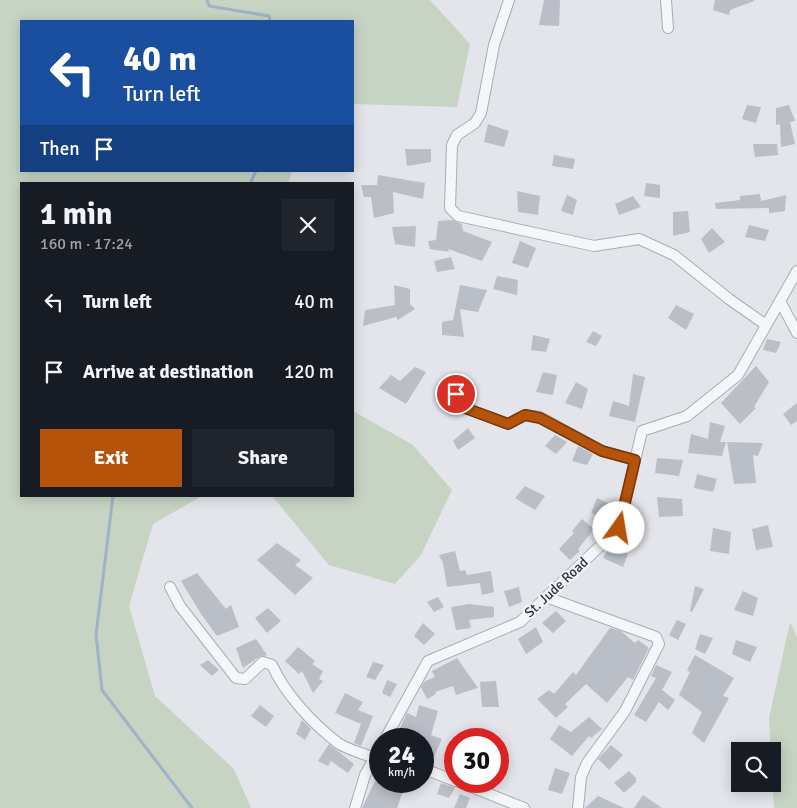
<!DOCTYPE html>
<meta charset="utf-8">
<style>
body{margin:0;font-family:Signika,sans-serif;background:#20242c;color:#f1f3f6;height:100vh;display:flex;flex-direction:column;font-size:19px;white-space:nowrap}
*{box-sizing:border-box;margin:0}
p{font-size:16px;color:#9ea1a6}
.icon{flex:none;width:28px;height:28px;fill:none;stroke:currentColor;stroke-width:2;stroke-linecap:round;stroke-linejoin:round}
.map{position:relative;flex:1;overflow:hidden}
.drawer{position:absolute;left:20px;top:182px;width:334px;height:315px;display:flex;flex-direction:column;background:#171b24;border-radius:0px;box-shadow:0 2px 12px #0003}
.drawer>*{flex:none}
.hud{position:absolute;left:20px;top:20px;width:334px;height:152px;border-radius:0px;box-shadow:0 2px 12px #0003;background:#1a4fa0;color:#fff;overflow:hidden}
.fabs{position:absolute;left:731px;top:742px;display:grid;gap:10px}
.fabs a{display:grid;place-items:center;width:50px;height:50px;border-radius:0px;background:#171b24;box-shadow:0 2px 12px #0003;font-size:25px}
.speed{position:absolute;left:369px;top:728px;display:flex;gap:10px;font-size:25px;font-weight:700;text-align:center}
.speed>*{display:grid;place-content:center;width:65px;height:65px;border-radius:50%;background:#171b24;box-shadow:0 2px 12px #0003;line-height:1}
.speed small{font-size:12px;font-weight:400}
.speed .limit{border:8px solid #d22;background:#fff;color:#111}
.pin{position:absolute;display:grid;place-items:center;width:42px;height:42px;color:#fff;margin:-21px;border:2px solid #fff;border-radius:50%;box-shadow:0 1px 5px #0007}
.me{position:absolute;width:55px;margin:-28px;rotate:13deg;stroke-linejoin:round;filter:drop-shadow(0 0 4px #0008)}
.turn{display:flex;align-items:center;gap:18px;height:105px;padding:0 20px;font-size:22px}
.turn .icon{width:65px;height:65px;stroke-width:2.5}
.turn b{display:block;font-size:35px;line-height:42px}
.then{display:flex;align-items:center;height:48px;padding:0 20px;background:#0003;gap:10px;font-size:19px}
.round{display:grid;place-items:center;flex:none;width:52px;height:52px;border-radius:0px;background:#20242c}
.head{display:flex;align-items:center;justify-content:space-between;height:85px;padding:0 20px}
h1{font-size:30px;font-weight:700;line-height:38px}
.button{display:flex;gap:10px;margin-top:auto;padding:10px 20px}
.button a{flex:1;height:58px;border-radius:0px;background:#b45309;color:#fff;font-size:20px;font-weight:700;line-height:58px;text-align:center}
.button a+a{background:#20242c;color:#f1f3f6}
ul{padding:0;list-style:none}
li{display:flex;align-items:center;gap:15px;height:70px;padding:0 20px}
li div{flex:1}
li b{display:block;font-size:19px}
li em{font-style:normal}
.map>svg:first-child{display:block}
.green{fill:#c7d4c4}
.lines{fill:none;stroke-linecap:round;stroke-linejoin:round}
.stream{stroke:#9fb2c9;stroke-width:3}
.building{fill:#babec7}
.minor-casing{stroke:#a8acb5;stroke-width:12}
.minor{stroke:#f5f6f9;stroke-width:10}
.route-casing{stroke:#753606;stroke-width:12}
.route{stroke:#b45309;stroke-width:9}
.labels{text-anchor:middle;stroke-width:4.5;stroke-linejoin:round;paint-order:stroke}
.street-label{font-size:14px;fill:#2b3242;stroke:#f2f4f8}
</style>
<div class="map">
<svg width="797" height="808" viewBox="0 0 797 808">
<rect width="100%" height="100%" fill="#e3e5eb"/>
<!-- green -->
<g class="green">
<polygon points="0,0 430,0 470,44 457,107 353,104 352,21 21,21 21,171 292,171 288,184 21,184 21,496 202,496 153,524 129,606 155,696 234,769 251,808 0,808"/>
<polygon points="353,411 413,445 452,490 421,555 395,584 329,565 273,497 265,496 352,496"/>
<polygon points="790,622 797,637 797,808 774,808 769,718"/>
</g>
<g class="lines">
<!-- stream -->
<g class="stream">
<polyline points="207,0 209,6 269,16 270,21"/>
<polyline points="250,184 256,171"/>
<polyline points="113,496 96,635 102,690 192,808"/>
</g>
</g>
<!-- building -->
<g class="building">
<polygon points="544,0 560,0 559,26 539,25"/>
<polygon points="715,0 754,0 754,1 730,10 729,15 713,10"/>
<polygon points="747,105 761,107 756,123 742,119"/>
<polygon points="789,105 795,121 790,122 795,144 781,147 780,124 776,125 776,108"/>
<polygon points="488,124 509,131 504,147 484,142"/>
<polygon points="753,144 777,144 778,155 755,157"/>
<polygon points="405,149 431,149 431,162 407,166"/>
<polygon points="554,155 575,159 573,169 552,166"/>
<polygon points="378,175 425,183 423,199 393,192 394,213 374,218 371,197 364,197 361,185 377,185"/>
<polygon points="646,183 660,185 660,198 644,196"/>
<polygon points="517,191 540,196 538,215 518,212"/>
<polygon points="760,194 761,201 786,195 785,211 769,213 769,208 716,209 715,203 740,200 740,196"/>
<polygon points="567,195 577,200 573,215 561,211"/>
<polygon points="633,196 641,207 619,215 615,204"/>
<polygon points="688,211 690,232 673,236 673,212"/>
<polygon points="452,220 462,224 463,231 492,242 482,261 448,249 449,252 430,249 428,241 436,240 438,221"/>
<polygon points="749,225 769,230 765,241 745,237"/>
<polygon points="416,226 415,247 395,244 392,227"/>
<polygon points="712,228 725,242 709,253 701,239"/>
<polygon points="520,241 536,248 528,268 512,263"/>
<polygon points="451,257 455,269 437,272 434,261"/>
<polygon points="497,276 518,280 517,295 493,289"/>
<polygon points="394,285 410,289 410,304 415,309 398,320 396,317 363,326 365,310 395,305"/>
<polygon points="460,285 487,290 478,312 460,309 464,337 442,335 442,322 453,320"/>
<polygon points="676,305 694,314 686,330 668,318"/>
<polygon points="593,331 602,336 596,346 586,342"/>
<polygon points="533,335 550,339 546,352 531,350"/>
<polygon points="767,339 781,342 776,353 763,350"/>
<polygon points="756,366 769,382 754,407 756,408 740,424 721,403"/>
<polygon points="415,367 426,372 406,404 379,388 391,375 400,381"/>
<polygon points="543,372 557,375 553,395 536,392"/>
<polygon points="633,374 645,377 635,422 609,416 613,401 629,406"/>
<polygon points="576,382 588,389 582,409 565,403"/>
<polygon points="797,403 797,421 791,425 783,414"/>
<polygon points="710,422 725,426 720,442 726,442 722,456 688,453 691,434 708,439"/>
<polygon points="468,428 475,438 458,450 453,441"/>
<polygon points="555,435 567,442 556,454 545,446"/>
<polygon points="727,442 763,443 758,456 753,455 756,483 734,484"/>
<polygon points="578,446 593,454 587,465 572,461"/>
<polygon points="657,458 683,460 679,476 655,473"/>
<polygon points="697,474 717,479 713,492 694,488"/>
<polygon points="525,486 545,496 535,510 515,498"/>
<polygon points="657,497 682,499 683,516 659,517"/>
<polygon points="597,498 612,505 604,518 591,513"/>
<polygon points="582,519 594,529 578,549 580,551 570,560 559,549 574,533 572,531"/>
<polygon points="768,525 773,547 756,550 752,529"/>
<polygon points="713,528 731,532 729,554 710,551"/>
<polygon points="277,543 301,560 295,565 313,578 295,595 257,560"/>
<polygon points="609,547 628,554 623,567 603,558"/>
<polygon points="455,551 460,571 465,570 467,575 491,571 494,592 482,595 480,583 447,587 443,563 439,555"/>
<polygon points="197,573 226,609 231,605 239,627 217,636 201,614 181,581"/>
<polygon points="695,586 704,589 692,612 690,611"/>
<polygon points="519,587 522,602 509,607 504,591"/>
<polygon points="743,591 758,598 753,616 734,610"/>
<polygon points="438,597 444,607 434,612 427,602"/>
<polygon points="469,604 494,607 494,617 469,620 471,628 456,630 451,607"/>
<polygon points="268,608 281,621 267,633 255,618"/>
<polygon points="556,611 566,621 553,633 542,623"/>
<polygon points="677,620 686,624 678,640 669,635"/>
<polygon points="423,623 435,634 424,645 414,636"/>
<polygon points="536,627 543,642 526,654 518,639"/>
<polygon points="610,628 621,631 635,643 638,640 649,648 633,680 628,677 607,703 586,684 565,704 568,707 556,718 537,699 549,690 554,694 573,672 576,675"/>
<polygon points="700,634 713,638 705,654 695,649"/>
<polygon points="256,639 267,655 259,657 243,668 236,648"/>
<polygon points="736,640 757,647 750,662 732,654"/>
<polygon points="298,647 315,661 312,664 323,671 319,679 323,681 313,693 302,671 299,674 285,661"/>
<polygon points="695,655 734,678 723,696 729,698 704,743 692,733 702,712 679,695 690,672 687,670"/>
<polygon points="457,658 478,688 456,695 453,686 435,692 436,694 427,699 421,687 425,681 435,677 432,671"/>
<polygon points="208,660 219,670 212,676 200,665"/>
<polygon points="373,662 384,665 375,680 366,677"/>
<polygon points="656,665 672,672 662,690 675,700 668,710 659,702 646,722 634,715 656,678 651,676"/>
<polygon points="387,680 397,684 390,697 382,693"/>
<polygon points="496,681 499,707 482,707 480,682"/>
<polygon points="345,693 363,702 358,710 373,716 361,746 354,743 361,724 335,713"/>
<polygon points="260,705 274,716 266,727 251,716"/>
<polygon points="419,705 438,711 431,735 442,739 434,757 422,753 422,739 395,739 407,713 416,717"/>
<polygon points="589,717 602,729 591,738 589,736 572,756 550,739 559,725 571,732"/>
<polygon points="302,720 311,729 305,740 296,734"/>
<polygon points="329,744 354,764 348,773 331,761 328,766 318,761"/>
<polygon points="611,745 623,755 609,770 598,759"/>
<polygon points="555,768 570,773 562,794 548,790"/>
<polygon points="629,771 636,778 636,782 624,793 614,783"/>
<polygon points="375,781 396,781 405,786 397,808 362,808"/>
<polygon points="441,783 455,788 449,798 437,794"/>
<polygon points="460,794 470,798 466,808 454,808"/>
<polygon points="643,795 662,808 634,808"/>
<polygon points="598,796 624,808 585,808"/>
</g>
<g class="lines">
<!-- minor casing -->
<g class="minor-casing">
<g id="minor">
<polyline points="509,0 494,45 481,113 475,123 457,135 452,145 450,208 458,216 594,246 639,239 674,255 729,299 766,325"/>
<polyline points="666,0 668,28"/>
<polyline points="780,301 797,333"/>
<polyline points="456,394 465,408 508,424 525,415 540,417 602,451 635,460"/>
<path d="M170,587L180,606L236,678L245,679L263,662L272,665C285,694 313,724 338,743C348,750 363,753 374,758"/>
<polyline points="546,597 656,637 659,644 625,711 587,763 581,777 578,808"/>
<polyline points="385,739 428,661 520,622 619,528 642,431 687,416 738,375 797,271"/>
<polyline points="422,768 455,781"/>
<polyline points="457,781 524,808"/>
<polyline points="355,808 365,775 380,748"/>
</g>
</g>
<!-- minor -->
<use href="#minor" class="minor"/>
</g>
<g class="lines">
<!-- route casing -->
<g class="route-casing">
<polyline id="route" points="456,394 465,408 508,424 525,415 540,418 602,451 635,460 619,528"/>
</g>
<!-- route -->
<use href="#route" class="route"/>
</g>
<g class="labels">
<!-- street labels -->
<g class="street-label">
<text transform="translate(556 587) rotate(-43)" y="5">St. Jude Road</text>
</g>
</g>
</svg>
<div class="fabs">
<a><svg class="icon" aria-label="search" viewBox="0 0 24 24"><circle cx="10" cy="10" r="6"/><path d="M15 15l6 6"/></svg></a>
</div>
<div class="speed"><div>24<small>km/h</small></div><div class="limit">30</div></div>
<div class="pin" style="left:456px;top:394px;background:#d93025"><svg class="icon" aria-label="arrive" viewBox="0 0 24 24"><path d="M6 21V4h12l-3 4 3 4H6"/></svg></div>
<svg class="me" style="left:619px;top:528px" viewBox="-20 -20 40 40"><circle r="19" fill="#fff"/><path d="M0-13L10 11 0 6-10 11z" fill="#b45309"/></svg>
<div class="hud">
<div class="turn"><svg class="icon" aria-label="left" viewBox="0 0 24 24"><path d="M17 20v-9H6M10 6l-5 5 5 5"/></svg><div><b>40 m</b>Turn left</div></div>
<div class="then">Then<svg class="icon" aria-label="arrive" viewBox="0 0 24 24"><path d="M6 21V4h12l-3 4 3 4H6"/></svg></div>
</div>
<section class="drawer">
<div class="head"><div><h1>1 min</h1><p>160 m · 17:24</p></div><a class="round"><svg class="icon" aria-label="close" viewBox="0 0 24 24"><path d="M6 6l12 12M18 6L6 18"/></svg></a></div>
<ul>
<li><svg class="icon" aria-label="left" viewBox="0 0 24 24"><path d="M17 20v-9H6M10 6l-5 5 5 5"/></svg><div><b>Turn left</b></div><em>40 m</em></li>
<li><svg class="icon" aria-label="arrive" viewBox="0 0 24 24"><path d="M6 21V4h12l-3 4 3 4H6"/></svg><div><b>Arrive at destination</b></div><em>120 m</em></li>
</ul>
<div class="button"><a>Exit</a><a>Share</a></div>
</section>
</div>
